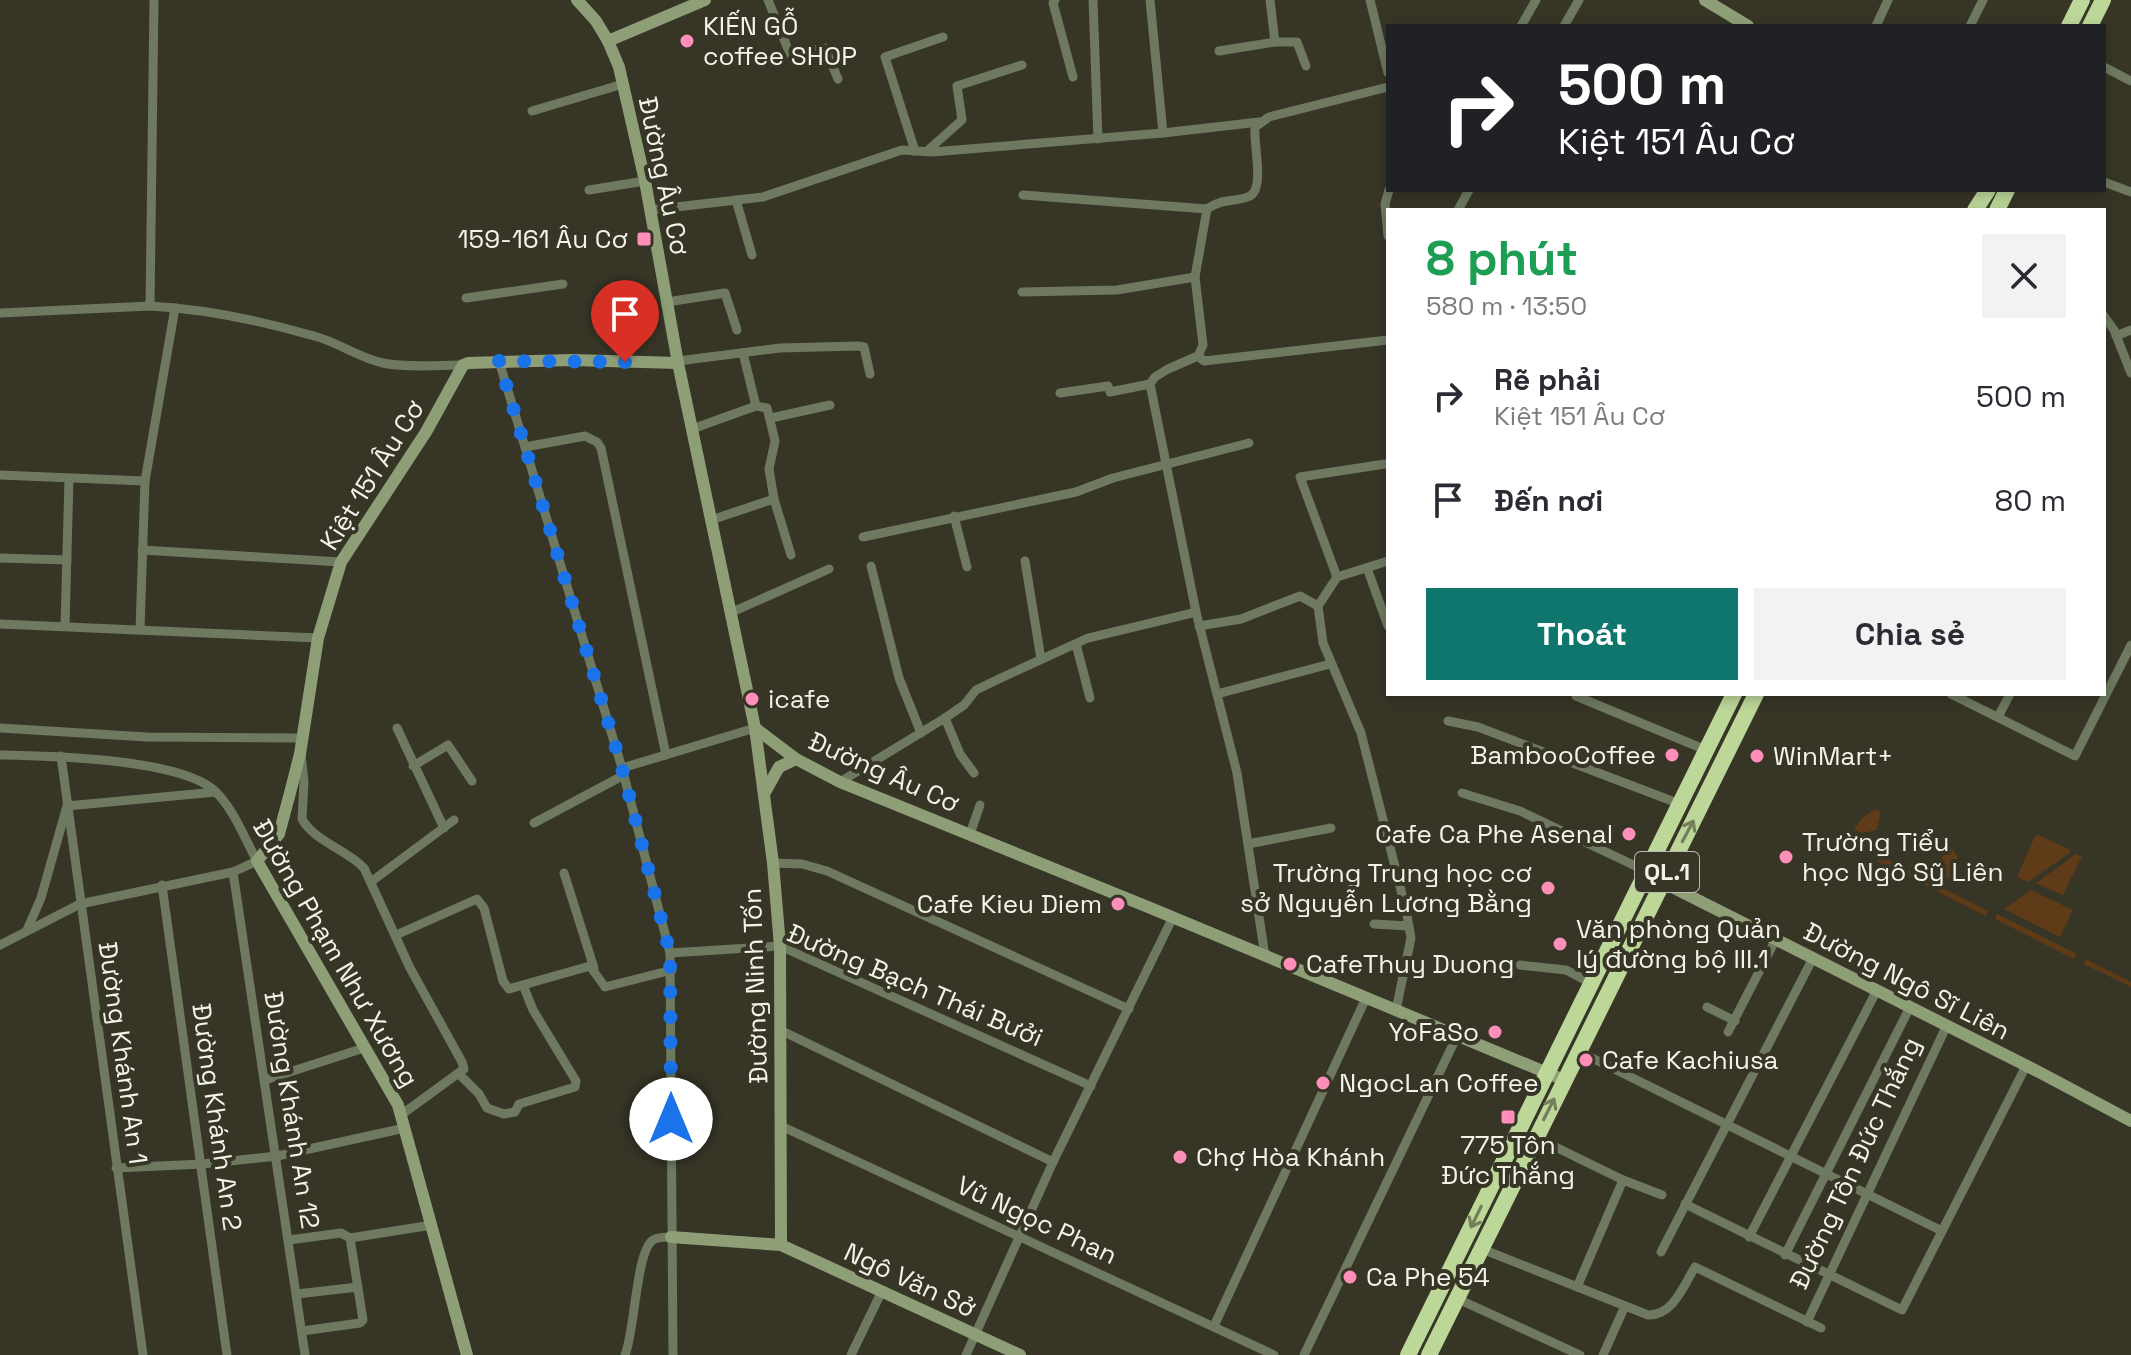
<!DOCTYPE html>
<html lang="vi">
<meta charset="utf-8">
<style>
body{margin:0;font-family:"Space Grotesk",sans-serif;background:#f2f2f3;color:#2b2b33;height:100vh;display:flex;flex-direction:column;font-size:30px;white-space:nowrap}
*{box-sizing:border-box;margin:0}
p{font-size:26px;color:#7c7c81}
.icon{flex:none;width:44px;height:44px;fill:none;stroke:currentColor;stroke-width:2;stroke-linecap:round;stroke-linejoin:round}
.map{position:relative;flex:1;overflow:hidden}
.panel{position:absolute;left:1386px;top:208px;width:720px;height:488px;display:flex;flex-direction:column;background:#fff;border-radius:0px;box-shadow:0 4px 12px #0003}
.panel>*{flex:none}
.top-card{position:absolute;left:1386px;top:24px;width:720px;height:168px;border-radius:0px;box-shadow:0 4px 12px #0003;background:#202124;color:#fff;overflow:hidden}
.pin{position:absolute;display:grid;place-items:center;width:68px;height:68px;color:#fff;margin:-82px -34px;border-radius:50% 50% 50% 0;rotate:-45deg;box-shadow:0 0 8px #0007}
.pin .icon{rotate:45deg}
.me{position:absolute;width:88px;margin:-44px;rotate:0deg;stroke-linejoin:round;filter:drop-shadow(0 0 6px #0008)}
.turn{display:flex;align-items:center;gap:28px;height:168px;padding:0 40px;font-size:36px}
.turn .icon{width:104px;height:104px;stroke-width:2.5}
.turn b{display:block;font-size:56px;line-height:68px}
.round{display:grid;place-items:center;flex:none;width:84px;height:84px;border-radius:0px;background:#f2f2f3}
.headline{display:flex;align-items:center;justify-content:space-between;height:136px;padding:0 40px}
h1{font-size:48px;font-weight:700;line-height:60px;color:#1e9e55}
.action{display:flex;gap:16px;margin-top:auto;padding:16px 40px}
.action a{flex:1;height:92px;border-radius:0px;background:#0f766e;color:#fff;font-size:32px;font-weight:700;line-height:92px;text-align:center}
.action a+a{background:#f2f2f3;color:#2b2b33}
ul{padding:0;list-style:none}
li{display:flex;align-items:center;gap:24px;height:104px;padding:0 40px}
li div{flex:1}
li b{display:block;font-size:30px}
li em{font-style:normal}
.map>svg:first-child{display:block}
.green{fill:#5f3b18}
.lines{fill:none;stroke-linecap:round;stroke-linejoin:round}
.street{stroke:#6e7960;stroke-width:9}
.secondary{stroke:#8e9f78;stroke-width:12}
.highway{stroke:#bdd799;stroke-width:16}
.oneway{stroke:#737e5a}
.route{stroke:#1a73e8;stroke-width:14;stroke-dasharray:0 25.2}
.poi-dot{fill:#ff8eb9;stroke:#363526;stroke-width:3}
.labels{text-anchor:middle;stroke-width:8;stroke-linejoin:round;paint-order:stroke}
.shield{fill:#363526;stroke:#babaae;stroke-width:2}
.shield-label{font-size:24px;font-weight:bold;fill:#f3f3e9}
.poi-label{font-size:26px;fill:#f3f3e9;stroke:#363526;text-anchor:start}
.street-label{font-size:26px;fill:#f3f3e9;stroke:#363526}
</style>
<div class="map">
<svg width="2131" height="1355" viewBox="0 0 2131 1355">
<rect width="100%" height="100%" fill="#363526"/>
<!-- green -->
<g class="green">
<polygon points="1876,809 1881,811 1877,830 1862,833 1854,830 1862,818"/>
<polygon points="2036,834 2071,850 2070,853 2028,882 2017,877"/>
<polygon points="1951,848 1957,855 1957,867 1952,881 1945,877 1938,862"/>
<polygon points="2076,854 2082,856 2063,895 2036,883"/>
<polygon points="1880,856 1988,911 1986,916 1877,861"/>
<polygon points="2031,890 2073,910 2060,937 2004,909"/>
<polygon points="1997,914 2077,954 2074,959 1995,919"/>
<polygon points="2085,959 2131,982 2131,987 2084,964"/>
</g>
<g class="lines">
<!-- street -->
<g class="street">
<polyline points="768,0 790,54 825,48 838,79"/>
<polyline points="1055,0 1053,3 1073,77"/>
<polyline points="1093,0 1098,139"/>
<polyline points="1150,0 1163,133"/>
<polyline points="1370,0 1388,73"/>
<polyline points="1521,26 1536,0"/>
<polyline points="1564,26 1579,0"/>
<polyline points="1876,26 1888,0"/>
<polyline points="1970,26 1983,0"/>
<polyline points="1275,42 1297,42 1306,66"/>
<polyline points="1219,51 1275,42 1270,0"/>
<polyline points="2104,67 2131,81"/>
<polyline points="532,111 623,84"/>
<polyline points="915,151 885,57 943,37"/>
<polyline points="927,151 962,120 957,86 1022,65"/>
<polyline points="2104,182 2131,192"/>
<polyline points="589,190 645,181"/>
<polyline points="1023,195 1207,209"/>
<polyline points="736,200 752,255"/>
<polyline points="650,210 763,197 902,150 932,152 1163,133 1259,122"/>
<polyline points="1458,210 1469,190"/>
<polyline points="1388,236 1385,204 1389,190"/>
<polyline points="1022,292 1117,290 1195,277"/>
<polyline points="466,298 563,284"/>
<polyline points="667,302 725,293 737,330"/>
<polyline points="150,306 154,0"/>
<path d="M0,313L150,306C205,309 262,321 314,336C338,342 359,358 383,363C409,368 437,365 463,365"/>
<polyline points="2104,316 2114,330 2131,373"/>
<polyline points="2116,336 2131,330"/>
<polyline points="743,353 756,406"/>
<polyline points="1198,356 1204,361 1388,340"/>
<polyline points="499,361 622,768 670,953 673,1355"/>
<polyline points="678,361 780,348 858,346 864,347 870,374"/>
<polyline points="1060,393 1108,386 1110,392 1150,384"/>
<polyline points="771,418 830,405"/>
<polyline points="692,429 756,406 767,408 775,441 769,469 774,499 711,520"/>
<polyline points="525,447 585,436 597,442 601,448 666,755"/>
<polyline points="0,475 145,481"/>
<polyline points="774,499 791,555"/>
<polyline points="954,516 967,567"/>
<polyline points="863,537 1076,492 1113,478 1249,443"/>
<polyline points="142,550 341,562"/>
<polyline points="0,558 67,560"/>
<polyline points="1025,561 1041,659"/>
<polyline points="871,566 899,678 921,733"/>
<polyline points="1367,568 1388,626"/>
<polyline points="1337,577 1300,477 1385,464"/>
<polyline points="1318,606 1323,643 1361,733 1406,910 1411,938 1396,1010"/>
<polyline points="1318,606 1337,577 1388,561"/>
<polyline points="730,613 829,569"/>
<polyline points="0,624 318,638"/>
<polyline points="65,626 69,479"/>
<polyline points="1199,626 1241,619 1300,596 1318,606"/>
<polyline points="140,629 145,481 175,308"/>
<polyline points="1076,644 1090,698"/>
<polyline points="1217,694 1330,664"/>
<polyline points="1951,694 2075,756 2131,645"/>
<polyline points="1576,696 1706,750"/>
<polyline points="1998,717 2010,694"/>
<polyline points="945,718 960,754 974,773"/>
<polyline points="1448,721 1478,727 1680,804"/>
<polyline points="0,728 147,737 301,738"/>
<polyline points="397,728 444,828"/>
<path d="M301,754L304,781L302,819C315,842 346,849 364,868L410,968L462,1062L464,1069L401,1115"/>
<path d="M0,755C49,756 182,758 216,792C234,810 245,839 257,861L233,872L80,904L0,945"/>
<polyline points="61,756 143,1355"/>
<polyline points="413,766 448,745 472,781"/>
<polyline points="622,768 755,728"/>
<polyline points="840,782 945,718 964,705 976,690 1003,677 1088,638 1196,612"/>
<polyline points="1462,793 1520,811 1646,871"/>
<polyline points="534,823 624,775"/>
<polyline points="970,834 980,805"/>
<polyline points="1248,844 1331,828"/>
<polyline points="773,863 802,864 827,871 1129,1009"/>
<polyline points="233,872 305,1355"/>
<polyline points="564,873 594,968"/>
<polyline points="372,881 454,820"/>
<polyline points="162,885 227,1355"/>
<polyline points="1374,924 1409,926"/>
<polyline points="27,930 41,898 67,806 216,792"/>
<polyline points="396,935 477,899 484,908 503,981 509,989 590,966 605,987 672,970"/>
<polyline points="670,953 780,946 1091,1086"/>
<path d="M1265,956L1237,773L1196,612L1150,384L1155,377L1168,369L1198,356L1203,345L1195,277L1207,209C1224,197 1235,203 1250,196C1265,188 1253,142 1255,127L1269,117L1388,87"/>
<polyline points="1520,965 1566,970 1591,983"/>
<polyline points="1707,1007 1735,1021"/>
<polyline points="780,1030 1053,1162"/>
<polyline points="1728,1032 1776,939"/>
<polyline points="1578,1051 1942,1231"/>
<polyline points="459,1074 479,1094 487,1108 504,1114 515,1112 519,1104 575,1087 576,1081 533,1010 523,985"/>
<polyline points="265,1080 364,1048"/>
<polyline points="781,1126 1274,1355"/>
<polyline points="1535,1137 1623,1180 1662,1195"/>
<polyline points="116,1168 202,1164 277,1156 405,1128"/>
<polyline points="1685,1204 1902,1310 2026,1066"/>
<polyline points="1749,1237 1877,990"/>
<polyline points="350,1238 432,1225"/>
<polyline points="289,1240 341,1233 350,1238 363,1320 360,1323 302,1331"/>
<path d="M1482,1249L1648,1315C1673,1316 1684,1285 1695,1267L1821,1328"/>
<polyline points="1661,1252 1813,958"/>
<polyline points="1785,1255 1910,1007"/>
<polyline points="1577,1287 1623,1180"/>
<polyline points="297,1294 358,1287"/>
<polyline points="1458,1299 1580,1355"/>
<polyline points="1807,1322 1947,1025"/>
<polyline points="1214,1326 1366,998"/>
<path d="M625,1355C635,1331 636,1251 653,1240C658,1237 665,1237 671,1237"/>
<polyline points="851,1355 882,1291"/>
<polyline points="966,1355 1053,1162 1173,917"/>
<polyline points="1304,1355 1457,1036"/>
<polyline points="1603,1355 1625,1306"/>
</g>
<!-- secondary -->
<g class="secondary">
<polyline points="577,0 596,21 608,41 619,67 645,181 678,363 755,728 773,863 780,946 781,1245"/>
<polyline points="1705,0 1748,26"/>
<polyline points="608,41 705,0"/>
<polyline points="755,728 796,759 840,782 1148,907 1564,1080"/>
<polyline points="764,794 779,767 796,759"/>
<polyline points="1662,882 2039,1072 2131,1121"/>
<polyline points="671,1237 781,1245 1020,1355"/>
<polyline points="467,1355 398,1105 257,861 279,834 290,793 300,754 318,638 341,562 426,432 463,365 468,363 572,360 678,363"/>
</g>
<!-- highway -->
<g class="highway">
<polyline points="2069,26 2082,0"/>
<polyline points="2090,26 2103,0"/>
<polyline points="1975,210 1988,190"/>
<polyline points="1997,210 2007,190"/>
<polyline points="1408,1355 1734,694"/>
<polyline points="1429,1355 1756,694"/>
</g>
</g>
<!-- one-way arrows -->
<defs><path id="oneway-shaft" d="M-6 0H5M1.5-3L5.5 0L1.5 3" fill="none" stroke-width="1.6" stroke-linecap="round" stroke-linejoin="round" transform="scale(2)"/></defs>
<g class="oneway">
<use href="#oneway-shaft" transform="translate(1688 831) rotate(-62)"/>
<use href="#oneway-shaft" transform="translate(1549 1109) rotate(-63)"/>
<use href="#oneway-shaft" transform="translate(1476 1217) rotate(116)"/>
</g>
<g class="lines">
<!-- route -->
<polyline class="route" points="625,362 499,361 622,768 670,953 671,1119"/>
</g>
<!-- markers -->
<g class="poi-dot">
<circle cx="687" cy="41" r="8"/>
<rect x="636" y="231" width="16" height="16" rx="4"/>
<circle cx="752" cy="699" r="8"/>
<circle cx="1672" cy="755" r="8"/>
<circle cx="1757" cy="756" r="8"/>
<circle cx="1629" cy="834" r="8"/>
<circle cx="1786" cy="857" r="8"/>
<circle cx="1548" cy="888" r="8"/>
<circle cx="1118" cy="904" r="8"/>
<circle cx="1560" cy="944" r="8"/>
<circle cx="1290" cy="964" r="8"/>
<circle cx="1495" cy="1032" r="8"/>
<circle cx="1586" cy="1060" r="8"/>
<circle cx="1323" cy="1083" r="8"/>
<rect x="1500" y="1109" width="16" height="16" rx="4"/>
<circle cx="1180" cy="1157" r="8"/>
<circle cx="1350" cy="1277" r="8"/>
</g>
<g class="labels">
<!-- shield labels -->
<rect class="shield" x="1635" y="852" width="64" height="40" rx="6"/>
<g class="shield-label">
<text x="1667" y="880">QL.1</text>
</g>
<!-- poi labels -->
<g class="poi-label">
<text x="703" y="35">KIẾN GỖ<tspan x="703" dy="30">coffee SHOP</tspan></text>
<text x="628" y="248" text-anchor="end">159-161 Âu Cơ</text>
<text x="768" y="708">icafe</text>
<text x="1656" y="764" text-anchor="end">BambooCoffee</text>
<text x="1773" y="765">WinMart+</text>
<text x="1613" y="843" text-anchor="end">Cafe Ca Phe Asenal</text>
<text x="1802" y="851">Trường Tiểu<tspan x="1802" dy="30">học Ngô Sỹ Liên</tspan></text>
<text x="1532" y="882" text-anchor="end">Trường Trung học cơ<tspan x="1532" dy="30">sở Nguyễn Lương Bằng</tspan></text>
<text x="1102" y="913" text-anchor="end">Cafe Kieu Diem</text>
<text x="1576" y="938">Văn phòng Quản<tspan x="1576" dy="30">lý đường bộ III.1</tspan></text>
<text x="1306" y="973">CafeThuy Duong</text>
<text x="1479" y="1041" text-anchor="end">YoFaSo</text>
<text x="1602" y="1069">Cafe Kachiusa</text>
<text x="1339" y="1092">NgocLan Coffee</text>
<text x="1508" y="1154" text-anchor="middle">775 Tôn<tspan x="1508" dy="30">Đức Thắng</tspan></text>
<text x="1196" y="1166">Chợ Hòa Khánh</text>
<text x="1366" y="1286">Ca Phe 54</text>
</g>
<!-- street labels -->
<g class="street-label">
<text transform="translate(664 176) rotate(78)" y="9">Đường Âu Cơ</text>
<text transform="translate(372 475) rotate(-58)" y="9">Kiệt 151 Âu Cơ</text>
<text transform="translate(884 772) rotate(24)" y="9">Đường Âu Cơ</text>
<text transform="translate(336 953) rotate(60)" y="9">Đường Phạm Như Xương</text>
<text transform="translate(1907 981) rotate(27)" y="9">Đường Ngô Sĩ Liên</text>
<text transform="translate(915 985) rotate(23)" y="9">Đường Bạch Thái Bưởi</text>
<text transform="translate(755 986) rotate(-92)" y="9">Đường Ninh Tốn</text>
<text transform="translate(123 1053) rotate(82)" y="9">Đường Khánh An 1</text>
<text transform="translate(292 1110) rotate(81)" y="9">Đường Khánh An 12</text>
<text transform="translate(217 1117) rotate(82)" y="9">Đường Khánh An 2</text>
<text transform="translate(1855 1163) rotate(-65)" y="9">Đường Tôn Đức Thắng</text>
<text transform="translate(1037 1220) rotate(25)" y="9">Vũ Ngọc Phan</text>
<text transform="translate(910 1280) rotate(25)" y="9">Ngô Văn Sở</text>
</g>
</g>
</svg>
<div class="pin" style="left:625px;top:362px;background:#d93025"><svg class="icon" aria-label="arrive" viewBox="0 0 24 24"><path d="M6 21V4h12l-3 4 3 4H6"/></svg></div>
<svg class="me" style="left:671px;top:1119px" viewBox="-20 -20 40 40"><circle r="19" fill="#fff"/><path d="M0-13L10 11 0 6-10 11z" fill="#1a73e8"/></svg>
<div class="top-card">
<div class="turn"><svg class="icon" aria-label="right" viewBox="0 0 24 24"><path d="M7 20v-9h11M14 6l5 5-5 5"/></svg><div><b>500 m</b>Kiệt 151 Âu Cơ</div></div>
</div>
<section class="panel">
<div class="headline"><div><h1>8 phút</h1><p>580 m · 13:50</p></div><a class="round"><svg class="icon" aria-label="close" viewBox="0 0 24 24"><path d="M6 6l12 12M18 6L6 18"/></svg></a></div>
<ul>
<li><svg class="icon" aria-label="right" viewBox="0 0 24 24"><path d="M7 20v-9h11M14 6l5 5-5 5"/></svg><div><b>Rẽ phải</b><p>Kiệt 151 Âu Cơ</p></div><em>500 m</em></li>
<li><svg class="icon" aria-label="arrive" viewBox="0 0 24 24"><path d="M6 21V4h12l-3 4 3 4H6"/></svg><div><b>Đến nơi</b></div><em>80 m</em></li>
</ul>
<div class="action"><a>Thoát</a><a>Chia sẻ</a></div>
</section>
</div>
